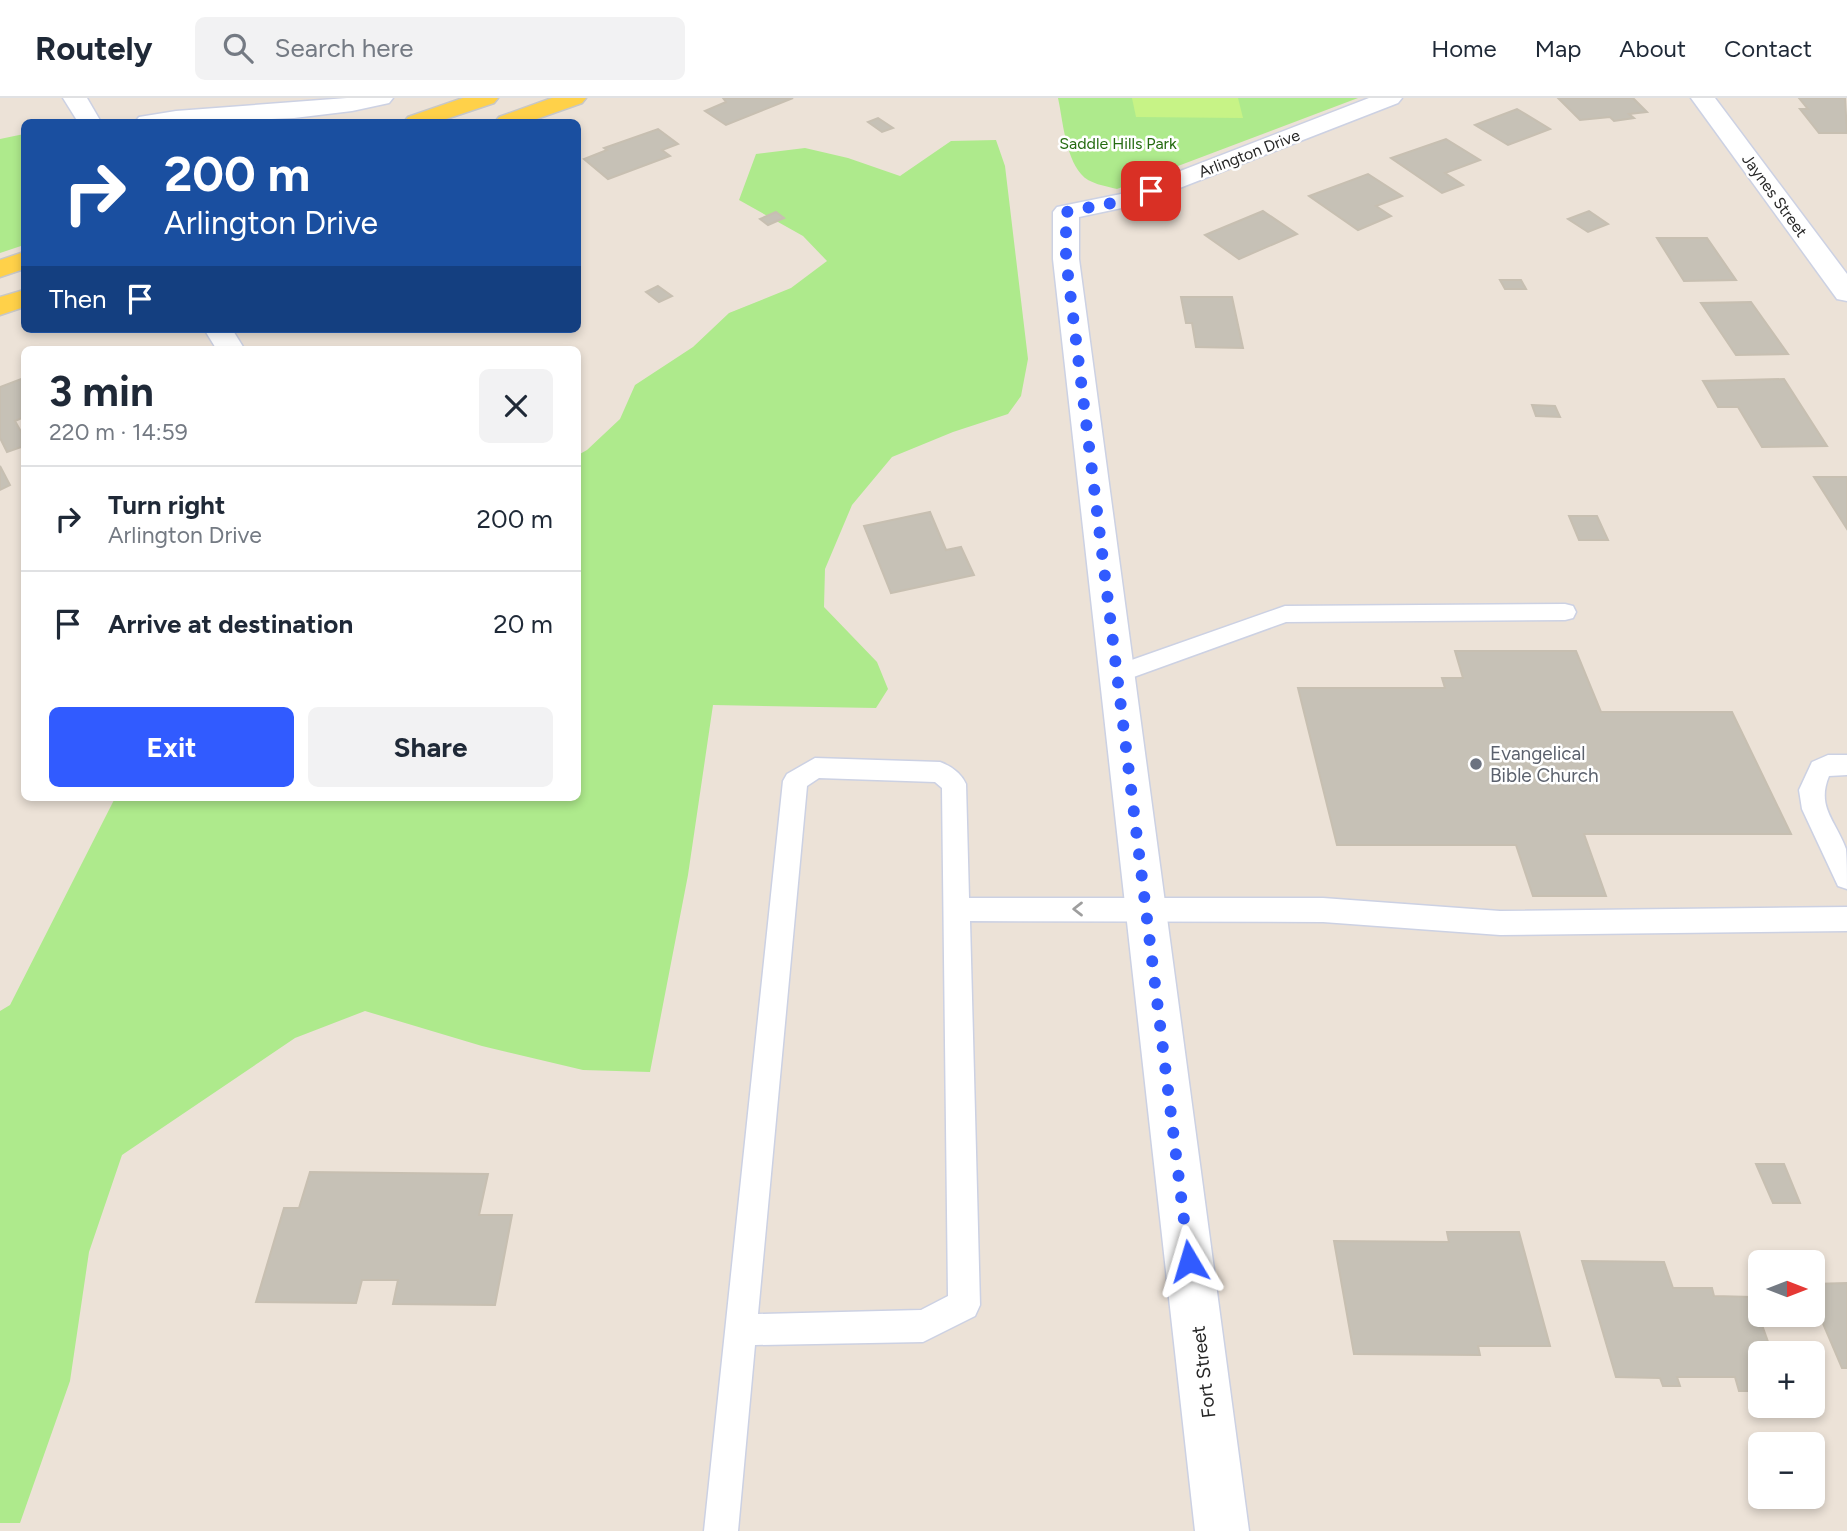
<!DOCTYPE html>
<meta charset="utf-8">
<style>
body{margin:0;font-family:Figtree,sans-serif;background:#f2f2f3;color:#1f2937;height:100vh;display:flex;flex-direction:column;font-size:26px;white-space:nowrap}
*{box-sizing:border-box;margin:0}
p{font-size:23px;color:#747a83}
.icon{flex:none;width:38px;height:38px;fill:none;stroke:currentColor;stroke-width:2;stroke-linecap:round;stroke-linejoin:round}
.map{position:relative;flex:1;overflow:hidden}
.details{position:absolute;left:21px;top:248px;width:560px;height:455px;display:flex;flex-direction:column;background:#fff;border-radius:10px;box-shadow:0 4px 10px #0003}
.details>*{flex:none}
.top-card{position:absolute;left:21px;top:21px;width:560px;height:214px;border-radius:10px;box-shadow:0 4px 10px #0003;background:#1a4fa0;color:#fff;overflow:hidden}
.needle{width:46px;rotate:90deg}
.fabs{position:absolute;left:1748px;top:1152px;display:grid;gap:14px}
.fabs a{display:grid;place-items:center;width:77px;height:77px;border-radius:10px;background:#fff;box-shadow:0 4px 10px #0003;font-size:35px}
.pin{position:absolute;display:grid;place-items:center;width:60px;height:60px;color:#fff;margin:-30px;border-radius:14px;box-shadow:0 4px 10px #0006}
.me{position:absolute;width:77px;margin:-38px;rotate:353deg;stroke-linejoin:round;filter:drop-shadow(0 0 5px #0008)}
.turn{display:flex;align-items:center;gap:24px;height:147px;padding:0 28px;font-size:32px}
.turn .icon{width:91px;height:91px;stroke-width:2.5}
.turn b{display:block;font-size:49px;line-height:60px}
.then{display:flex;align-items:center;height:66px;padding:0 28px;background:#0003;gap:14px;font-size:26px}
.round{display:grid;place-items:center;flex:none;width:74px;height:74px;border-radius:10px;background:#f2f2f3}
.head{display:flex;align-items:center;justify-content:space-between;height:119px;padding:0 28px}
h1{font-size:42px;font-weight:700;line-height:52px}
.primary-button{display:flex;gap:14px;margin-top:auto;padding:14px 28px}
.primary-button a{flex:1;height:80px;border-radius:10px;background:#315bff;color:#fff;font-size:28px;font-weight:700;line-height:80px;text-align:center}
.primary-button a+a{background:#f2f2f3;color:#1f2937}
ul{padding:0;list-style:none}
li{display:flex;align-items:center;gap:21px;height:105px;padding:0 28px;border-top:2px solid #e0e1e3}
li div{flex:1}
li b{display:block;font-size:26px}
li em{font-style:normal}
header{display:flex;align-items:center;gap:42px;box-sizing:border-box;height:98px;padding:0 35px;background:#fff;border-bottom:2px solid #e0e1e3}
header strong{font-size:33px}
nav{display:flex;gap:38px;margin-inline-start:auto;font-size:24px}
.search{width:490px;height:63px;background:#f2f2f3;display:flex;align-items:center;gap:18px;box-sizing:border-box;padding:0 24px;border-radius:10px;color:#747a83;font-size:26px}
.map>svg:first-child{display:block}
.green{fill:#aeea8c}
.pitch{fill:#c7f386}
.building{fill:#c6c1b6;stroke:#c7bfb1;stroke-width:2}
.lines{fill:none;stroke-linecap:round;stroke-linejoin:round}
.lane-casing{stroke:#ccd1e3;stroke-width:3}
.street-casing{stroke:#ccd1e3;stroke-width:3}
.primary-casing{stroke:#c7c7c7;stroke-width:3}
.lane{fill:#fff;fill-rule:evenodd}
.street{fill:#fff;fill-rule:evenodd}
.primary{fill:#ffd149;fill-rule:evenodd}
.oneway{stroke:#9e9e9e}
.route{stroke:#315bff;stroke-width:12;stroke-dasharray:0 21.6}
.worship-dot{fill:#6b7280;stroke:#fff;stroke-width:2.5}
.labels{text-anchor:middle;stroke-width:5;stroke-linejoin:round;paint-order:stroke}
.far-park-label{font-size:16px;fill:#256b11;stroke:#fff}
.far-street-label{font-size:16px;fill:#272727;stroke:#fff}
.worship-label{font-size:19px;fill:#5b616d;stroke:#fff;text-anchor:start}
.street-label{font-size:19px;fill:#272727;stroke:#fff}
</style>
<header>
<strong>Routely</strong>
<div class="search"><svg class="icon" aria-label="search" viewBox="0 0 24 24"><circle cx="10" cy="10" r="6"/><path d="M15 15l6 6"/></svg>Search here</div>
<nav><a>Home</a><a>Map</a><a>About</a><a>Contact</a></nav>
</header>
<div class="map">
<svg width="1847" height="1433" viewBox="0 0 1847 1433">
<rect width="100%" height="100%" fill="#ece2d7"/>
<!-- green -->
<g class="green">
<path d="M1058,0H1358L1117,91C1106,88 1089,86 1081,76C1065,57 1063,23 1058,0Z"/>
<polygon points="24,36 24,147 0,155 0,41"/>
<polygon points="996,42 1005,68 1028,261 1021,298 1008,316 953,334 892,359 852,407 825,471 824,509 877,564 888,591 876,610 713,607 688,777 650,974 583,972 482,948 365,913 295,940 122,1057 89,1154 70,1283 20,1425 0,1425 0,913 10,907 115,700 578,700 578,357 587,352 620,321 635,287 693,249 729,215 791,190 827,163 803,138 739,102 756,56 805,50 848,60 900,78 951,43"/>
</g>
<!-- pitch -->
<polygon class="pitch" points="1132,0 1238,0 1243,20 1136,19"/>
<!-- building -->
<g class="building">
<polygon points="793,0 726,27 705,13 726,4 723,0"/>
<polygon points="1558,0 1633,0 1647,14 1629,16 1634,20 1614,23 1610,19 1580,22"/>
<polygon points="1799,0 1845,0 1847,35 1819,35 1800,11 1808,11"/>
<polygon points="1517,11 1550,31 1508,47 1475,27"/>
<polygon points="878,20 893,30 882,34 868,24"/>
<polygon points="658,31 678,46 662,52 670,58 608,81 584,61 607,52 604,50"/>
<polygon points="1446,41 1480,62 1445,75 1463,87 1442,95 1391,60"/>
<polygon points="1368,76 1402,98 1376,108 1391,118 1358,132 1309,98"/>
<polygon points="1263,113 1297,136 1239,161 1205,137"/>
<polygon points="1589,113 1608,126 1588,134 1568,121"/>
<polygon points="776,114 784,120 768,127 760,121"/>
<polygon points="1657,140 1707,140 1736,182 1684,183"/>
<polygon points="1500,182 1521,182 1526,191 1505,191"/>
<polygon points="658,188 672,198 659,204 646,194"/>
<polygon points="1181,199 1232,199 1243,250 1196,249 1192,225 1186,225"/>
<polygon points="1751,204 1788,256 1736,257 1701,205"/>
<polygon points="24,280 24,319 15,323 24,339 24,348 7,354 0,340 0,289"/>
<polygon points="1784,281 1827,348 1762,349 1738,309 1718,309 1703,283"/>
<polygon points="1532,307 1555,308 1560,319 1536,318"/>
<polygon points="0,368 10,387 0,392"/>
<polygon points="1814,379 1847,379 1847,431"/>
<polygon points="930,414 946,452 961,449 974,477 891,495 864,428"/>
<polygon points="1569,418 1597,418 1608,442 1579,442"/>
<polygon points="1455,553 1576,553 1601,614 1732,614 1791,736 1584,736 1606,798 1533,798 1516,747 1337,747 1298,590 1445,590 1442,580 1463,580"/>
<polygon points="1756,1066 1784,1066 1800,1105 1773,1105"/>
<polygon points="310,1074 488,1076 479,1117 512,1117 495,1207 393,1206 398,1182 362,1182 356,1205 256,1204 284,1110 299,1110"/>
<polygon points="1447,1134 1519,1134 1550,1248 1478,1248 1480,1257 1354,1256 1334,1143 1449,1144"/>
<polygon points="1582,1163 1664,1164 1673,1190 1712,1190 1714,1198 1752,1199 1772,1255 1760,1255 1760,1293 1739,1293 1735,1279 1677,1279 1680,1288 1663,1288 1660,1280 1616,1279"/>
<polygon points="1847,1185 1847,1270 1842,1270 1813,1202 1813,1186"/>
</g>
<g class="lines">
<!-- lane casing -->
<g class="lane-casing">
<g id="lane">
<polygon points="1565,506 1573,508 1576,514 1573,520 1565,522 1286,524 1117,585 1109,582 1106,576 1109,570 1285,508"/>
<path d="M1828,657H1847V677L1829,678C1816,709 1836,723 1846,751C1847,763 1847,779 1847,791L1838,788L1802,711L1799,692L1812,664Z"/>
<path d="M815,660L940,664C951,668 961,675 966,686L969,800H1323L1500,813L1847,809V833L1500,837L1323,824L970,823L980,1207L975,1218L923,1244L755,1247L738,1433H704L783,683L787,676ZM819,680L935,684L942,690L948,1198L921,1212L758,1216L807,688Z"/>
</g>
</g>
<!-- street casing -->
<g class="street-casing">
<g id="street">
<polygon points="63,0 87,0 101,24 78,24"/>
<polygon points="347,0 393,0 389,5 352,13 294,20 202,24 135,24 139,19 176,13"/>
<polygon points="1369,0 1402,0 1398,5 1136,107 1079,119 1079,161 1249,1433 1195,1433 1053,161 1053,114 1057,109 1121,96"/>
<polygon points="1691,0 1715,0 1847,176 1847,203 1837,201"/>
<polygon points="204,231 232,231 245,252 217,252"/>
</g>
</g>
<!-- primary casing -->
<g class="primary-casing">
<g id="primary">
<polygon points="463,0 498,0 494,5 437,24 404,24 408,19"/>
<polygon points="552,0 586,0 582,5 528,24 495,24 499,19"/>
<polygon points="24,154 24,171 0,179 0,162"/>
<polygon points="24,192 24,209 0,217 0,199"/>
</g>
</g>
<!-- lane -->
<use href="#lane" class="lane"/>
<!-- street -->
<use href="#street" class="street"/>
<!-- primary -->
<use href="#primary" class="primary"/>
</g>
<!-- one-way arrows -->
<defs><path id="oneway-chevron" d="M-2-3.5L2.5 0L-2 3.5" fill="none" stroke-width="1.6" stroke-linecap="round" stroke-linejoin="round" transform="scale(1.75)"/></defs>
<use class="oneway" href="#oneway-chevron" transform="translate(1078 811) rotate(-180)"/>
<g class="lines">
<!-- route -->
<polyline class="route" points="1151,93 1127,102 1066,114 1066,161 1189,1163"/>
</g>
<!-- markers -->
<circle class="worship-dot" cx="1476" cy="666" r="7"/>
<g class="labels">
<!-- far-park labels -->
<g class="far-park-label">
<text x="1118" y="51">Saddle Hills Park</text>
</g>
<!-- far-street labels -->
<g class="far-street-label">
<text transform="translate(1249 55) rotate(-21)" y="6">Arlington Drive</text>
<text transform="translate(1775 97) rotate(54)" y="6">Jaynes Street</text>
</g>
<!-- worship labels -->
<g class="worship-label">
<text x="1490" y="662">Evangelical<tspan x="1490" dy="22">Bible Church</tspan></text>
</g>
<!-- street labels -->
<g class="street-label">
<text transform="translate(1203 1274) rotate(-97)" y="7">Fort Street</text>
</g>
</g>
</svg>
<div class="fabs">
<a><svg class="needle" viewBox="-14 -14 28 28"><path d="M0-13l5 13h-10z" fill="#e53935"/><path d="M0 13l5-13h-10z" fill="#747a83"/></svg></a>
<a>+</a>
<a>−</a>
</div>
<div class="pin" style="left:1151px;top:93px;background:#d93025"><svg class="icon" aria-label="arrive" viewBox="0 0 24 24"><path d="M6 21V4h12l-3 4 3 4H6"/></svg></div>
<svg class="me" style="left:1189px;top:1163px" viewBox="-20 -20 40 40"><path d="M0-17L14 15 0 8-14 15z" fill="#315bff" stroke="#fff" stroke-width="4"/></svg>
<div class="top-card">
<div class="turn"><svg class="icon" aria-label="right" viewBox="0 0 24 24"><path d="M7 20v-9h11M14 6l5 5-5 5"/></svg><div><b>200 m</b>Arlington Drive</div></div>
<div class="then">Then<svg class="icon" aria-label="arrive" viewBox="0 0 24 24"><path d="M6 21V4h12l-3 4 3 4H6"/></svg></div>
</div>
<section class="details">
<div class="head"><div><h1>3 min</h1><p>220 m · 14:59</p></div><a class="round"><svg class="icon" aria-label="close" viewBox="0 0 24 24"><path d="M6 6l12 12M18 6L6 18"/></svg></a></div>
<ul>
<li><svg class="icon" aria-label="right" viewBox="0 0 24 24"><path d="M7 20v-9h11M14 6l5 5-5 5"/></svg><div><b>Turn right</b><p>Arlington Drive</p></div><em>200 m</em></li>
<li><svg class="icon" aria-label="arrive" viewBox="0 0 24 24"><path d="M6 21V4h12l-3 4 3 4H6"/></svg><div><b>Arrive at destination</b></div><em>20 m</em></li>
</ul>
<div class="primary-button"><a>Exit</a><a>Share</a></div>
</section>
</div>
